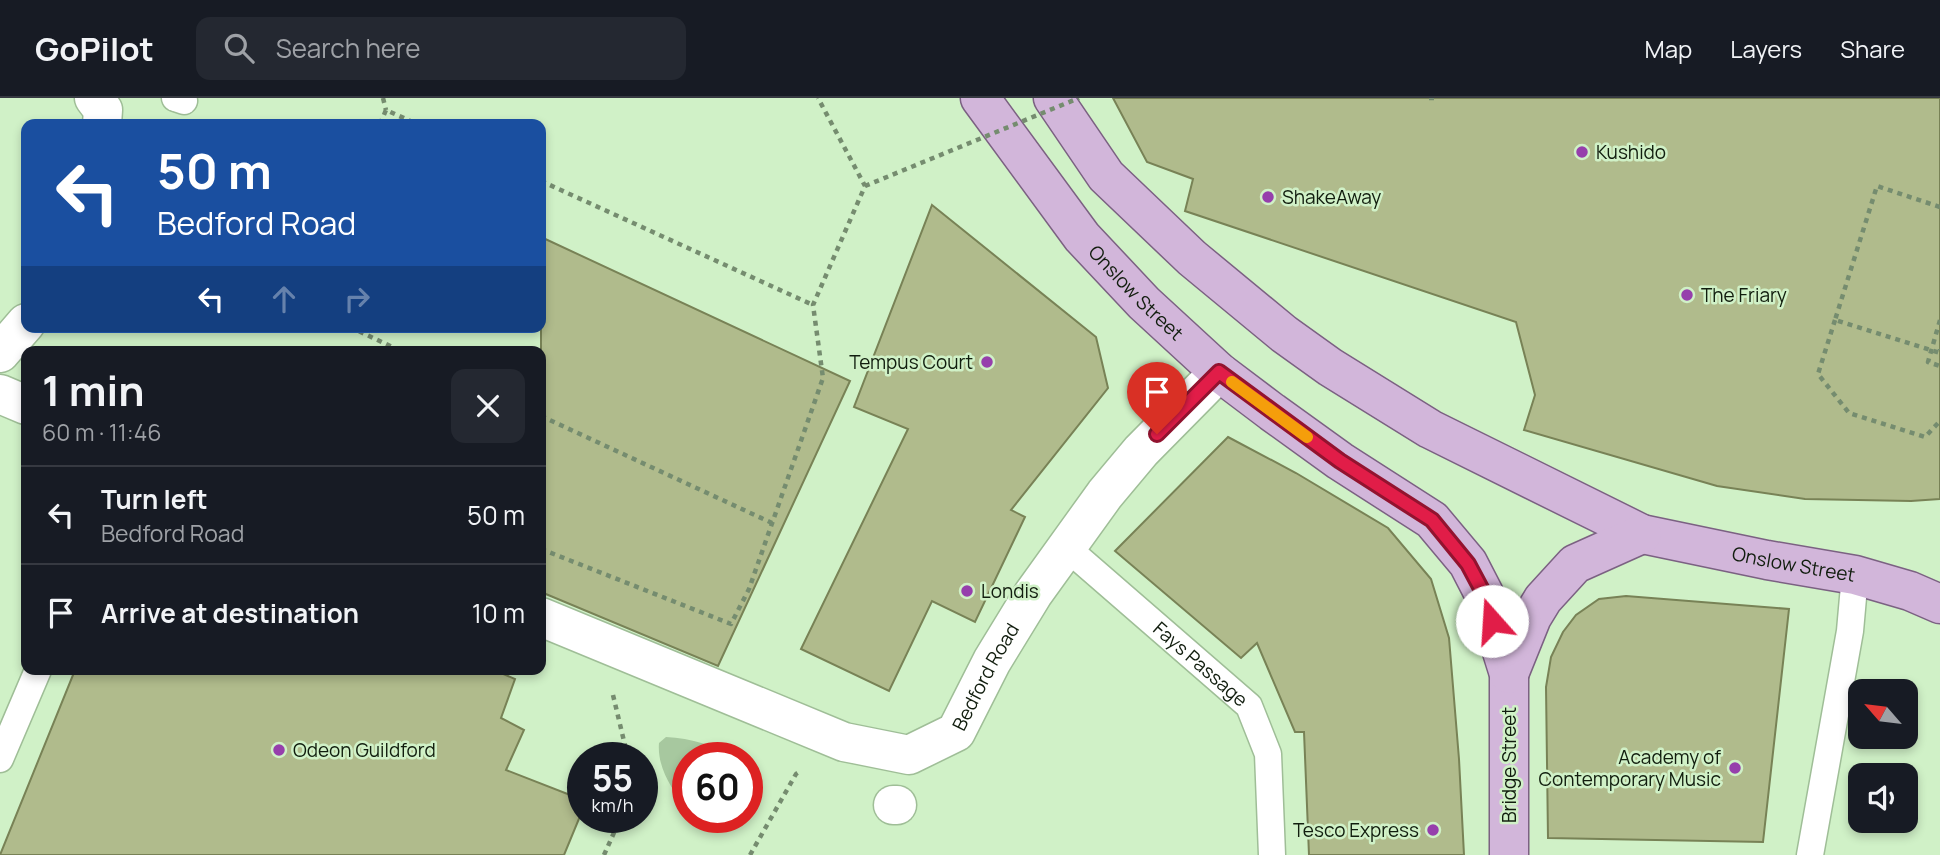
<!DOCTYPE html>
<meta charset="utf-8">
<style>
body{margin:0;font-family:Manrope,sans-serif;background:#242831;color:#f1f3f6;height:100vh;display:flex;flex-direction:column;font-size:26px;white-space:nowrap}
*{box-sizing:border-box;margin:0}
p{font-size:23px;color:#9ea1a6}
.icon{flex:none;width:38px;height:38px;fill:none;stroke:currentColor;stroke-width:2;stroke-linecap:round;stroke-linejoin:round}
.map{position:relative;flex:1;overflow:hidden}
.side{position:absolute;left:21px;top:248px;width:525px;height:329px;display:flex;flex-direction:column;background:#171b24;border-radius:14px;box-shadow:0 4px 10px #0003}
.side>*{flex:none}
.banner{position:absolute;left:21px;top:21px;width:525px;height:214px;border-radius:14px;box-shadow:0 4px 10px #0003;background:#1a4fa0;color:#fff;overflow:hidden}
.needle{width:46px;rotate:298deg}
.fabs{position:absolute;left:1848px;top:581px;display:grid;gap:14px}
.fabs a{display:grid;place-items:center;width:70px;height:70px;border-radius:14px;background:#171b24;box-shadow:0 4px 10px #0003;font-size:35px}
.speed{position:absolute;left:567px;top:644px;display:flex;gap:14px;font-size:35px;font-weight:700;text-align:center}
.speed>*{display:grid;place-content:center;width:91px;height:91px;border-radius:50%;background:#171b24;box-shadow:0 4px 10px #0003;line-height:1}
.speed small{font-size:18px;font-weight:400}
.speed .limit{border:10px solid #d22;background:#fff;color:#111}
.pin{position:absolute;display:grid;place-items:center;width:60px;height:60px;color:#fff;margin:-72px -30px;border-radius:50% 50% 50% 0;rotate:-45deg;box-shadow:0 0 7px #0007}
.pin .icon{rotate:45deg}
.me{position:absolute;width:77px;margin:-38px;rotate:341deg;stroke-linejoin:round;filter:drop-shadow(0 0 5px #0008)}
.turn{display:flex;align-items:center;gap:24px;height:147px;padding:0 21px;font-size:32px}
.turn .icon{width:91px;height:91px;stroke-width:2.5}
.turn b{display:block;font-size:49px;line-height:60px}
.lanes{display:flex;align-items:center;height:66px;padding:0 21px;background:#0003;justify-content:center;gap:35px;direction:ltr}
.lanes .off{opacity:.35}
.round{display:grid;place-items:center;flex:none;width:74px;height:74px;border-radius:14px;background:#242831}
.head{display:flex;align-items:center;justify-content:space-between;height:119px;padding:0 21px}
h1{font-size:42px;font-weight:700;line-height:52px}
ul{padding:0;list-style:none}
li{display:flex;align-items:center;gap:21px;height:98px;padding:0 21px;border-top:2px solid #363941}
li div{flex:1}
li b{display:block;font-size:26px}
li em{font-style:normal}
header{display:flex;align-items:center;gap:42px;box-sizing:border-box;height:98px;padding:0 35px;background:#171b24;border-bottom:2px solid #363941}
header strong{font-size:33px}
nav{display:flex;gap:38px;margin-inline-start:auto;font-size:24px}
.search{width:490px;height:63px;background:#242831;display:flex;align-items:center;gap:18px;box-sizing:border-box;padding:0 24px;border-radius:14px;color:#9ea1a6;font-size:26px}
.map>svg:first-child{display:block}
.green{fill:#a7c89f}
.building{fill:#b0bb8c;stroke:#788256;stroke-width:2}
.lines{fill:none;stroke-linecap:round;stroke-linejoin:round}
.lane-casing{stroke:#9fbe97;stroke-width:29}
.street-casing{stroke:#9fbe97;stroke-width:41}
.primary-casing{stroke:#7b6182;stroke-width:41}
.path{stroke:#758c6f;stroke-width:4.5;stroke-dasharray:5 5;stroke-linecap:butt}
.lane{stroke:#fff;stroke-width:26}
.street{stroke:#fff;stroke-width:38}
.primary{stroke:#d2b6da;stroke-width:38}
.path-bridge{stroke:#758c6f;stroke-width:4.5;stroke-dasharray:5 5;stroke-linecap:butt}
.route-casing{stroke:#92132f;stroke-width:18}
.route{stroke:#e11d48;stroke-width:12}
.slow{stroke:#f59e0b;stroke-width:12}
.poi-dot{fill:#963fac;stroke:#d0f1c7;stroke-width:2.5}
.labels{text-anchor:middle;stroke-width:5;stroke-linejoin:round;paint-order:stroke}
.poi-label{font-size:19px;fill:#111d0e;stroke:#d0f1c7;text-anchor:start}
.street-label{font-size:19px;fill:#111d0e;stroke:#d0f1c7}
</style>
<header>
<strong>GoPilot</strong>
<div class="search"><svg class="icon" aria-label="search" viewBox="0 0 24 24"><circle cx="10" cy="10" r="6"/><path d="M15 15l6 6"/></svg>Search here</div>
<nav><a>Map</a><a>Layers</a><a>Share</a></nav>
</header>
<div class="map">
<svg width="1940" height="757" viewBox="0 0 1940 757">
<rect width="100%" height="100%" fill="#d0f1c7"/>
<!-- green -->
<g class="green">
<path d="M666,639C691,640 716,648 738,660H688V709C671,693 657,668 659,645Z"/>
<polygon points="747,666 756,671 760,685 753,699 747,704"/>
</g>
<!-- building -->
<g class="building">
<polygon points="1113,0 1940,0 1940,401 1911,403 1805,401 1717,388 1524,332 1535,297 1516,224 1185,113 1193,81 1147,64"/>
<polygon points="932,107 1096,239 1108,290 1011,412 1025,419 975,524 932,503 889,593 801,551 908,331 854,309"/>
<polygon points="541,139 850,283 718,568 541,494"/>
<polygon points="1228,339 1296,375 1388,430 1431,481 1449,540 1459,661 1464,757 1309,757 1304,634 1295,634 1257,545 1241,560 1115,453"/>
<polygon points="1626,498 1789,511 1763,744 1548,740 1546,589 1551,559 1563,534 1576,517 1599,501"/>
<polygon points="75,572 494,572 515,581 501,620 524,632 506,672 583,702 583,711 564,757 0,757"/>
</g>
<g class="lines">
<!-- lane casing -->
<g class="lane-casing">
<g id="lane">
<polyline points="175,0 184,3"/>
<path id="s1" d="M1067,450L1249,608L1268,656L1272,757"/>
<polyline points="0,661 38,572"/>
<polyline points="1810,757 1850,533 1855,477"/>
</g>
</g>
<!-- street casing -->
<g class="street-casing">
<g id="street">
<polyline points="94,0 103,12 102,26"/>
<polyline points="0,255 26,225"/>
<polyline points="0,296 26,307"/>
<path id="s2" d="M541,519L844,644L909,657L956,634L992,563L1033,496L1105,396L1141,353L1219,274"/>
<polyline points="893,707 897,707"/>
</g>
</g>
<!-- primary casing -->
<g class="primary-casing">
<g id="primary">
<path id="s3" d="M980,0L1082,139L1144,205L1219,274L1272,314L1340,363L1432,422L1468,465L1484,496L1509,576V757"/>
<path id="s4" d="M1053,0L1106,78L1192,160L1284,236L1330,269L1430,331L1642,436L1767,462L1855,477L1910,493L1940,506"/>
<polyline points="1509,576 1532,519 1543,501 1575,466 1642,436"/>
</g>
</g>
<!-- path -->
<g class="path">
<polyline points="383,0 386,12"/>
<polyline points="1429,0 1436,0"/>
<polyline points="380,26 386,12 417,26"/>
<polyline points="541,83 813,207"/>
<polyline points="1940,109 1877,88 1835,222 1940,255"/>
<polyline points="1835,222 1818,276 1849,315 1925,339 1940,323"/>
<polyline points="1940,222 1928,264 1940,268"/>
<polyline points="350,229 403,254"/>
<polyline points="1940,251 1940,252"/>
<polyline points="541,318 772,425"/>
<polyline points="541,451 731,526 749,491 823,280 813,207 865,88 818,0"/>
<polyline points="613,597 628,660"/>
<polyline points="604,757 621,719"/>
<polyline points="750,757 796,676 799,674"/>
</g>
<!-- lane -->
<use href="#lane" class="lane"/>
<!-- street -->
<use href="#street" class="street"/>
<!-- primary -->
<use href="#primary" class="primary"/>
<!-- path-bridge -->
<polyline class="path-bridge" points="865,88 1079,0"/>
</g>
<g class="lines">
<!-- route casing -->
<g class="route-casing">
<polyline id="route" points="1157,336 1219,274 1340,363 1432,422 1468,466 1484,496 1492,523"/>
</g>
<!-- route -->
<use href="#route" class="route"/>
<!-- slow -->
<polyline class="slow" points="1232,284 1307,339"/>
</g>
<!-- markers -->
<g class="poi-dot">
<circle cx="1582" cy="54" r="7"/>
<circle cx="1268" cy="99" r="7"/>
<circle cx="1687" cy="197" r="7"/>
<circle cx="987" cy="264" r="7"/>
<circle cx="967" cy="493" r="7"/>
<circle cx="279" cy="652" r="7"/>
<circle cx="1735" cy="670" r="7"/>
<circle cx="1433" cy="732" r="7"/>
</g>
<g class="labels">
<!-- poi labels -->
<g class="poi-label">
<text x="1596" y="61">Kushido</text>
<text x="1282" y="106">ShakeAway</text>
<text x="1701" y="204">The Friary</text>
<text x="973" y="271" text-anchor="end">Tempus Court</text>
<text x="981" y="500">Londis</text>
<text x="293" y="659">Odeon Guildford</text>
<text x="1721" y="666" text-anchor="end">Academy of<tspan x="1721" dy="22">Contemporary Music</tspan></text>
<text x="1419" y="739" text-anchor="end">Tesco Express</text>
</g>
<!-- street labels -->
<g class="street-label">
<text dy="7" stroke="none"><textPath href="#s3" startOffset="250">Onslow Street</textPath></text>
<text dy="7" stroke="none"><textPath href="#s4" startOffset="898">Onslow Street</textPath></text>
<text dy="7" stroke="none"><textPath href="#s1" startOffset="177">Fays Passage</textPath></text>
<text dy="7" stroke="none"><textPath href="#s2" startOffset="509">Bedford Road</textPath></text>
<text transform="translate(1509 667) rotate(-90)" y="7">Bridge Street</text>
</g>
</g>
</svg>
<div class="fabs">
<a><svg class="needle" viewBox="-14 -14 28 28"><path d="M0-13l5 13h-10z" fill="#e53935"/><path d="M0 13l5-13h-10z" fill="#9ea1a6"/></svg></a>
<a><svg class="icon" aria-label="sound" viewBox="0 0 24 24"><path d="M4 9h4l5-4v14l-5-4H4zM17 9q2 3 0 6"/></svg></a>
</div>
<div class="speed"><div>55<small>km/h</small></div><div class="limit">60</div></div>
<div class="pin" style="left:1157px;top:336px;background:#d93025"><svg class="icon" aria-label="arrive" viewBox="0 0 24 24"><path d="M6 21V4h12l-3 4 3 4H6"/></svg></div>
<svg class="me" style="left:1492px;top:523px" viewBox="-20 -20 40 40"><circle r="19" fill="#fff"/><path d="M0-13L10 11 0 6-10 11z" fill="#e11d48"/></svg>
<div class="banner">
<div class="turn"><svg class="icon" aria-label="left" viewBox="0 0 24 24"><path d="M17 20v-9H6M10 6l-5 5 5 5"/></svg><div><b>50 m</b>Bedford Road</div></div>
<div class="lanes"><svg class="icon" aria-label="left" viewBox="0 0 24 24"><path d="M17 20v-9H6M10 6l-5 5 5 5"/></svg><svg class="icon off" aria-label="ahead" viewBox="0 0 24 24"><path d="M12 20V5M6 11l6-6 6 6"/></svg><svg class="icon off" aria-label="right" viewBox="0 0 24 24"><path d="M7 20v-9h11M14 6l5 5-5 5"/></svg></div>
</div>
<section class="side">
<div class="head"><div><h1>1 min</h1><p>60 m · 11:46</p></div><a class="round"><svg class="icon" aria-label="close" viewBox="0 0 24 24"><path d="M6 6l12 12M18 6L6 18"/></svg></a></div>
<ul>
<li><svg class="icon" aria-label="left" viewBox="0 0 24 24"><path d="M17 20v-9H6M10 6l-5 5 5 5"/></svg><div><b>Turn left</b><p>Bedford Road</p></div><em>50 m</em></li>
<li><svg class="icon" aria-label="arrive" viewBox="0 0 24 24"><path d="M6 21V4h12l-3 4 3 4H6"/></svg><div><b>Arrive at destination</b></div><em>10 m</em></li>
</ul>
</section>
</div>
